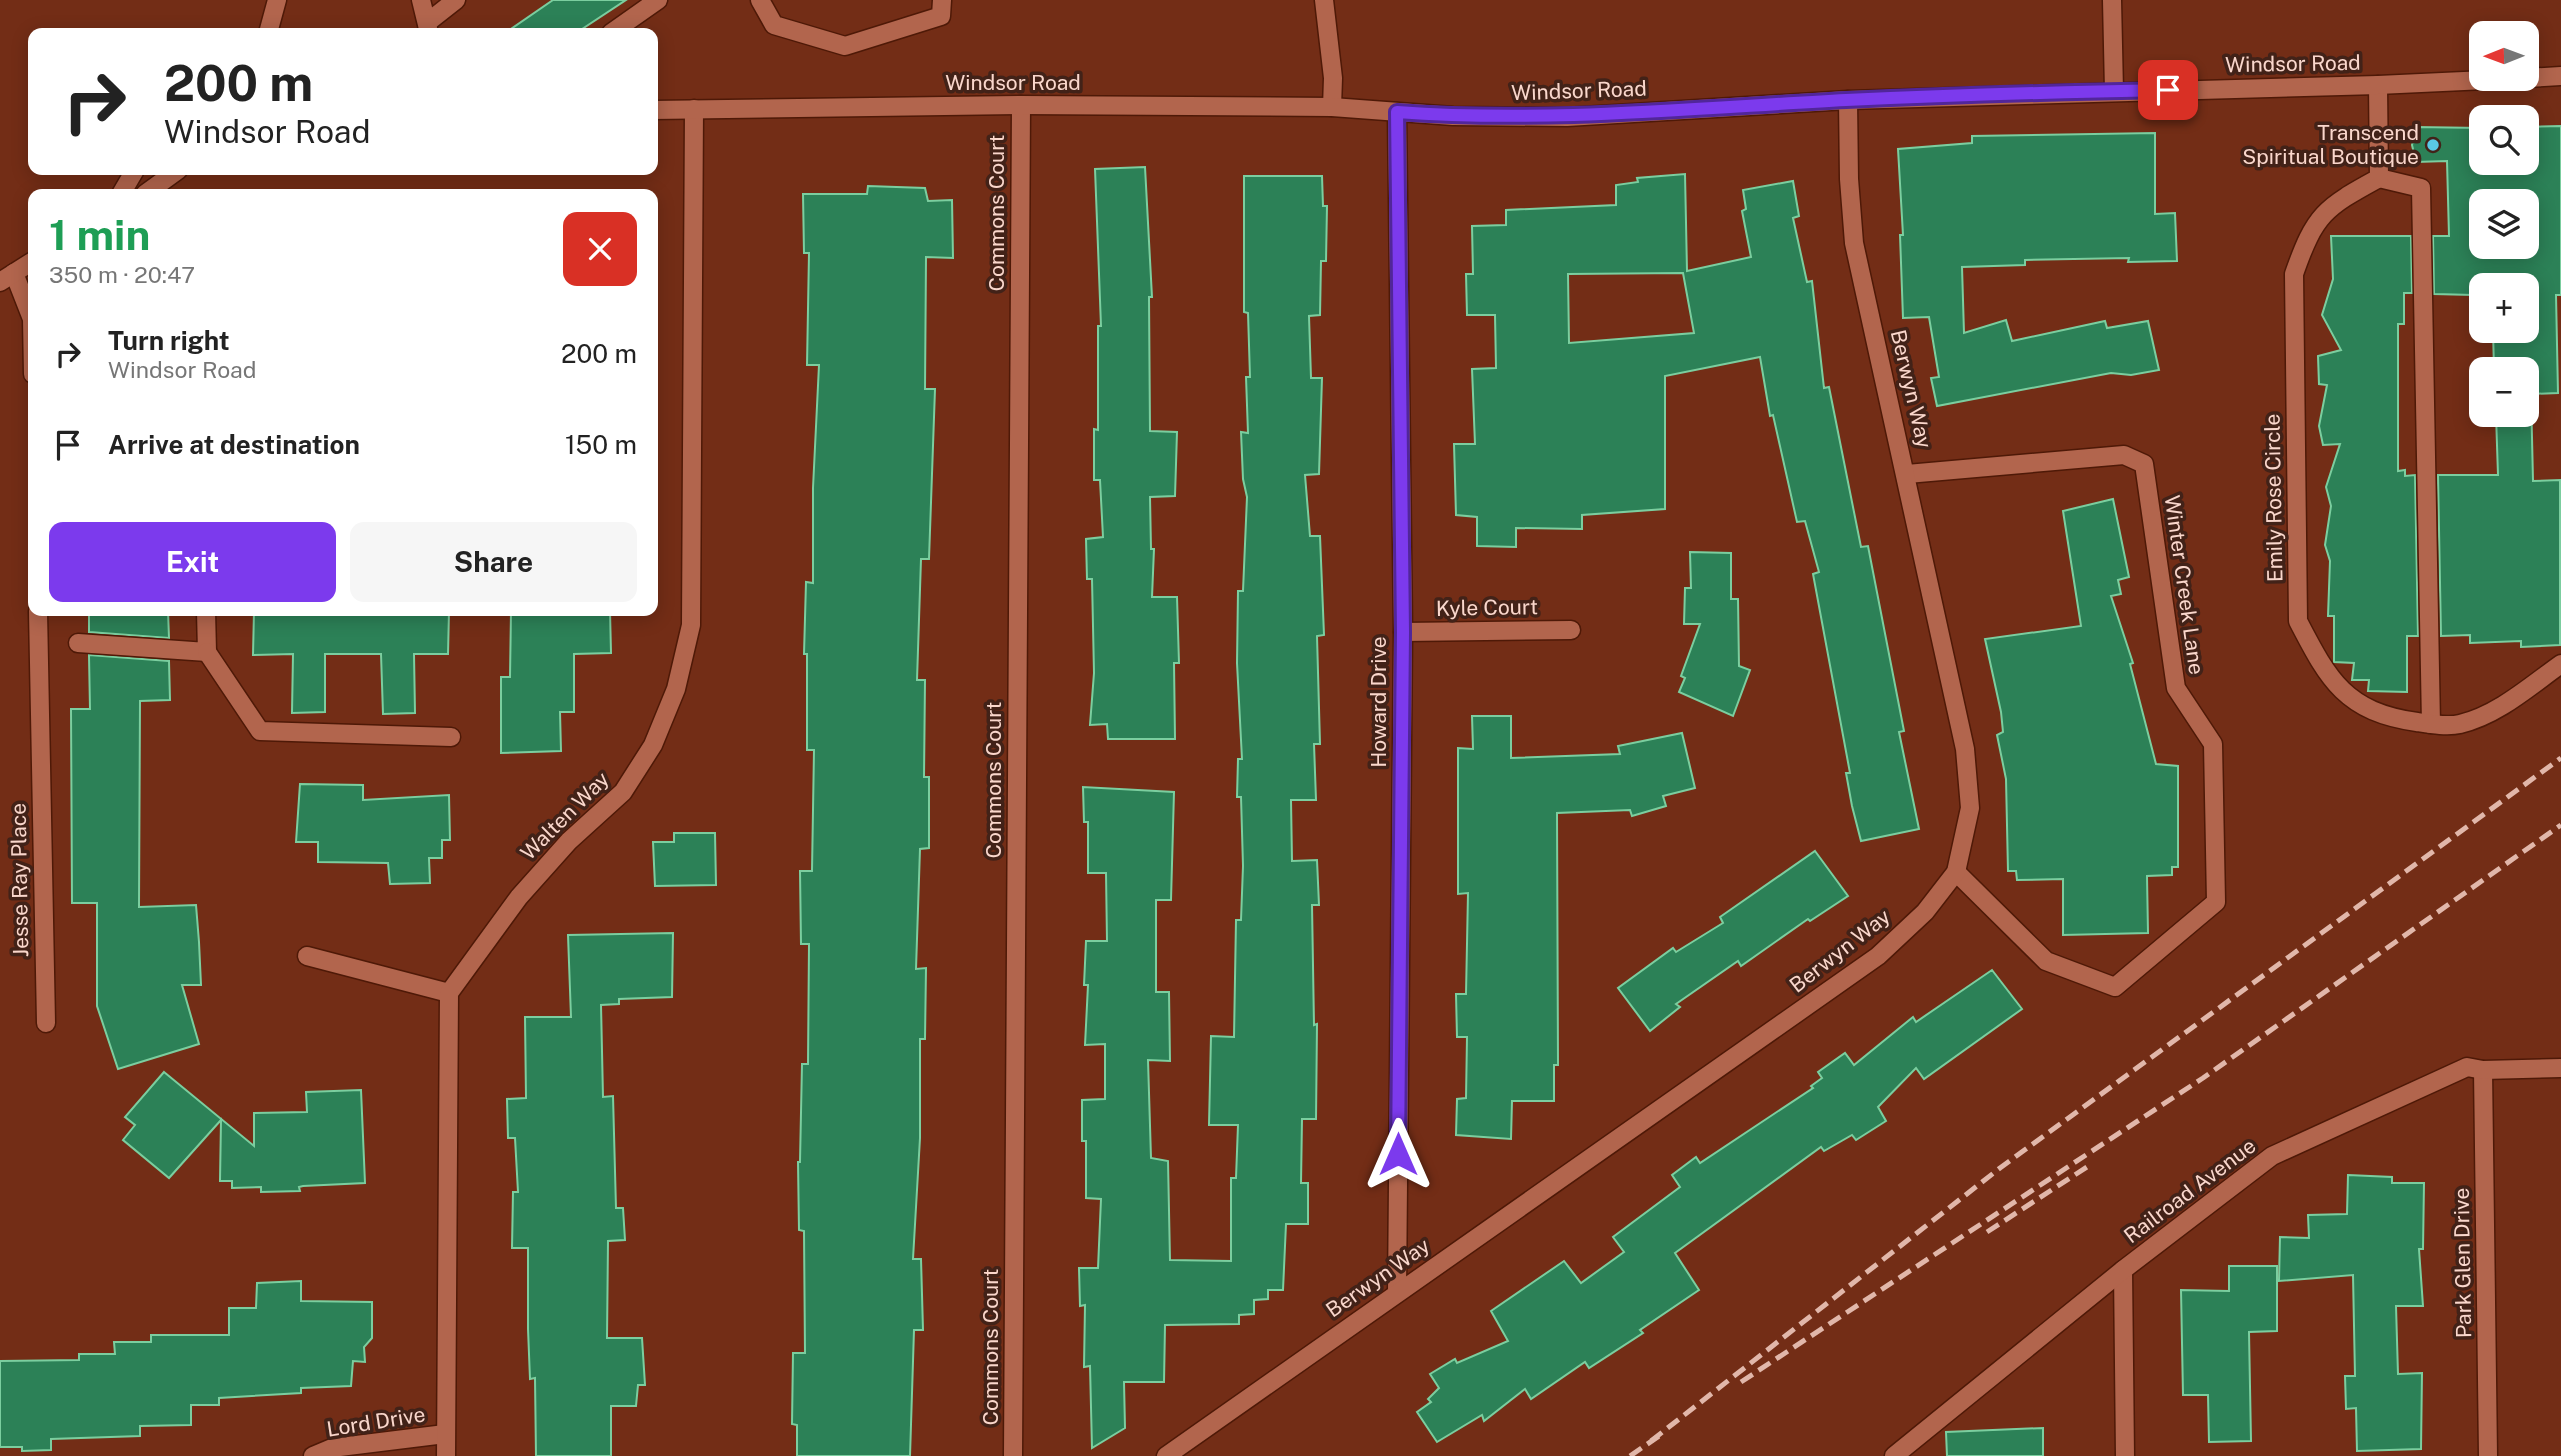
<!DOCTYPE html>
<meta charset="utf-8">
<style>
body{margin:0;font-family:"Public Sans",sans-serif;background:#f6f6f6;color:#222;height:100vh;display:flex;flex-direction:column;font-size:26px;white-space:nowrap}
*{box-sizing:border-box;margin:0}
p{font-size:23px;color:#767676}
.icon{flex:none;width:38px;height:38px;fill:none;stroke:currentColor;stroke-width:2;stroke-linecap:round;stroke-linejoin:round}
.map{position:relative;flex:1;overflow:hidden}
.sheet{position:absolute;left:28px;top:189px;width:630px;height:427px;display:flex;flex-direction:column;background:#fff;border-radius:14px;box-shadow:0 4px 18px #0003}
.sheet>*{flex:none}
.top-card{position:absolute;left:28px;top:28px;width:630px;height:147px;border-radius:14px;box-shadow:0 4px 18px #0003;background:#fff;color:#222;overflow:hidden}
.needle{width:46px;rotate:269deg}
.controls{position:absolute;left:2469px;top:21px;display:grid;gap:14px}
.controls a{display:grid;place-items:center;width:70px;height:70px;border-radius:14px;background:#fff;box-shadow:0 4px 18px #0003;font-size:35px}
.pin{position:absolute;display:grid;place-items:center;width:60px;height:60px;color:#fff;margin:-30px;border-radius:14px;box-shadow:0 4px 10px #0006}
.me{position:absolute;width:77px;margin:-38px;rotate:0deg;stroke-linejoin:round;filter:drop-shadow(0 0 5px #0008)}
.turn{display:flex;align-items:center;gap:24px;height:147px;padding:0 21px;font-size:32px}
.turn .icon{width:91px;height:91px;stroke-width:2.5}
.turn b{display:block;font-size:49px;line-height:60px}
.round{display:grid;place-items:center;flex:none;width:74px;height:74px;border-radius:14px;background:#f6f6f6}
.overview{display:flex;align-items:center;justify-content:space-between;height:119px;padding:0 21px}
h1{font-size:42px;font-weight:700;line-height:52px;color:#1e9e55}
.primary-button{display:flex;gap:14px;margin-top:auto;padding:14px 21px}
.primary-button a{flex:1;height:80px;border-radius:14px;background:#7c3aed;color:#fff;font-size:28px;font-weight:700;line-height:80px;text-align:center}
.primary-button a+a{background:#f6f6f6;color:#222}
ul{padding:0;list-style:none}
li{display:flex;align-items:center;gap:21px;height:91px;padding:0 21px}
li div{flex:1}
li b{display:block;font-size:26px}
li em{font-style:normal}
.map>svg:first-child{display:block}
.building{fill:#2c8157;stroke:#7bce9f;stroke-width:2;fill-rule:evenodd}
.lines{fill:none;stroke-linecap:round;stroke-linejoin:round}
.service-casing{stroke:#4e1907;stroke-width:21}
.minor-casing{stroke:#4e1907;stroke-width:21}
.tertiary-casing{stroke:#4e1907;stroke-width:21}
.secondary-casing{stroke:#4e1907;stroke-width:21}
.service{stroke:#b2654d;stroke-width:18}
.minor{stroke:#b2654d;stroke-width:18}
.tertiary{stroke:#b2654d;stroke-width:18}
.secondary{stroke:#b2654d;stroke-width:18}
.rail{stroke:#e1b7aa;stroke-width:5;stroke-dasharray:14 7;stroke-linecap:butt}
.route-casing{stroke:#51269a;stroke-width:18}
.route{stroke:#7c3aed;stroke-width:12}
.poi-dot{fill:#5ac8e5;stroke:#422218;stroke-width:2.5}
.labels{text-anchor:middle;stroke-width:7;stroke-linejoin:round;paint-order:stroke}
.street-label{font-size:21px;fill:#fad7cc;stroke:#422218}
.poi-label{font-size:21px;fill:#fad7cc;stroke:#422218;text-anchor:end}
</style>
<div class="map">
<svg width="2561" height="1456" viewBox="0 0 2561 1456">
<rect width="100%" height="100%" fill="#732d16"/>
<!-- building -->
<g class="building">
<polygon points="553,0 626,0 576,33 505,33"/>
<path d="M2561,126V295H2556L2558,393L2531,394L2533,481L2560,480V645L2521,647V641L2470,643V635L2441,636L2438,475H2498L2496,415H2527V369H2494L2493,331H2527V285H2482V302H2473V295L2434,294L2433,236H2449L2447,161L2416,162L2412,145L2416,127L2482,128V163H2527V127ZM2482,201H2527V247H2482Z"/>
<polygon points="2155,133 2155,214 2175,213 2177,261 2128,262 2129,258 2025,260 2025,265 1962,267 1964,333 2006,320 2012,341 2105,321 2107,328 2148,321 2159,370 2131,375 2111,373 1937,406 1931,378 1939,377 1929,317 1903,318 1900,235 1903,235 1898,149 1972,143 1972,136"/>
<polygon points="1145,167 1152,297 1149,297 1150,431 1177,432 1175,496 1150,497 1151,549 1154,549 1152,597 1177,597 1179,663 1174,663 1175,739 1108,739 1107,724 1090,725 1094,673 1092,579 1087,579 1086,539 1103,537 1100,480 1094,480 1094,429 1098,430 1098,326 1101,326 1095,169"/>
<path d="M1685,174L1687,271L1751,257L1742,211L1746,209L1743,190L1793,181L1799,216L1793,218L1807,282L1812,281L1824,388L1829,387L1861,547L1868,546L1904,731L1899,732L1919,829L1861,841L1852,806L1846,773H1850L1813,574L1819,572L1805,521L1797,522L1773,415L1770,416L1760,357L1665,376V509L1582,515V529L1516,528V547L1477,546V517L1456,515L1454,444H1475L1472,369L1496,368L1495,315H1467L1466,274H1473L1472,226L1506,225V210L1616,205V185L1638,182L1637,178ZM1683,273L1694,333L1569,343L1568,274Z"/>
<polygon points="1244,176 1322,176 1323,206 1327,206 1326,261 1321,261 1320,315 1309,316 1311,378 1322,378 1319,474 1305,475 1310,536 1320,536 1324,635 1317,636 1320,744 1314,744 1316,800 1291,800 1292,861 1317,860 1319,905 1312,905 1314,1025 1317,1024 1316,1119 1302,1119 1301,1183 1308,1183 1308,1224 1286,1224 1283,1290 1268,1290 1268,1299 1254,1300 1254,1314 1239,1315 1239,1324 1165,1325 1164,1382 1124,1382 1125,1428 1092,1448 1090,1366 1084,1367 1085,1305 1080,1306 1079,1268 1098,1268 1101,1199 1086,1198 1086,1141 1082,1141 1082,1100 1105,1099 1105,1044 1085,1045 1088,985 1084,985 1086,941 1107,941 1106,873 1088,873 1088,822 1084,822 1083,787 1174,792 1171,900 1156,900 1156,992 1169,992 1170,1061 1148,1060 1151,1158 1168,1161 1170,1260 1231,1261 1231,1178 1236,1178 1238,1125 1209,1125 1211,1036 1234,1037 1236,920 1241,920 1243,866 1241,797 1237,797 1238,759 1242,759 1237,663 1238,591 1243,591 1247,497 1243,479 1241,432 1248,433 1246,377 1250,377 1248,313 1244,312"/>
<polygon points="868,186 925,188 928,201 952,200 953,258 926,257 925,389 935,389 929,559 921,559 917,680 925,680 924,777 929,777 929,848 920,849 916,969 926,968 925,1039 920,1039 920,1138 913,1259 921,1259 923,1330 914,1330 910,1456 797,1456 797,1425 792,1424 793,1353 805,1353 804,1231 799,1230 798,1162 800,1162 802,1064 808,1064 809,944 801,944 800,871 812,871 814,750 807,750 807,654 804,654 806,582 813,583 813,488 819,365 807,365 809,253 804,253 803,194 867,194"/>
<polygon points="2331,236 2411,236 2412,293 2404,293 2404,324 2398,324 2398,471 2405,470 2405,476 2415,475 2418,636 2407,636 2407,692 2368,691 2369,680 2352,680 2354,663 2334,662 2334,616 2328,616 2330,561 2325,545 2331,506 2326,487 2340,444 2323,445 2319,426 2327,385 2319,384 2318,356 2341,350 2322,315 2333,279"/>
<polygon points="2113,499 2129,577 2118,580 2121,594 2111,596 2133,663 2130,664 2156,764 2178,766 2178,867 2172,867 2172,875 2147,876 2148,933 2063,935 2063,879 2017,880 2016,871 2008,871 2006,779 1997,735 2003,732 2001,712 1985,639 2081,626 2063,511"/>
<polygon points="1690,552 1731,553 1731,599 1738,599 1739,666 1750,670 1733,716 1679,692 1685,678 1681,676 1700,624 1684,624 1685,588 1691,588"/>
<polygon points="89,611 168,611 169,638 89,632"/>
<polygon points="254,611 449,611 448,654 414,654 415,713 383,714 381,654 325,654 325,712 292,713 293,654 253,655"/>
<polygon points="511,611 610,611 611,653 574,654 574,712 560,712 561,751 501,753 501,677 510,677"/>
<polygon points="89,655 169,661 170,700 140,701 139,907 196,905 199,942 201,985 182,985 199,1044 118,1069 97,1006 97,903 72,903 71,709 90,709"/>
<polygon points="1472,716 1511,716 1511,758 1620,754 1618,746 1682,733 1695,788 1663,796 1666,806 1632,816 1630,810 1557,813 1558,1065 1554,1065 1554,1101 1512,1101 1511,1139 1456,1135 1457,1099 1466,1098 1467,1037 1457,1037 1456,994 1466,994 1468,893 1458,894 1458,748 1473,749"/>
<polygon points="300,784 363,785 363,800 449,795 450,840 442,840 442,858 429,858 430,883 390,884 388,863 318,862 318,842 296,842"/>
<polygon points="674,833 715,833 716,885 655,886 653,842 674,842"/>
<polygon points="1815,851 1848,896 1810,921 1808,919 1741,966 1738,961 1676,1004 1680,1007 1650,1031 1618,988 1673,948 1676,952 1723,923 1720,917"/>
<polygon points="673,933 672,997 619,999 619,1004 601,1005 603,1097 613,1096 616,1208 623,1208 625,1240 608,1241 607,1338 642,1338 645,1385 638,1385 636,1406 611,1406 611,1456 536,1456 535,1378 530,1379 528,1329 528,1248 512,1248 513,1192 518,1192 515,1138 508,1138 507,1099 526,1098 525,1017 571,1017 568,935"/>
<polygon points="1992,970 2022,1009 1924,1079 1916,1068 1878,1107 1886,1121 1856,1140 1852,1135 1824,1151 1821,1147 1675,1253 1699,1290 1640,1330 1643,1333 1589,1368 1585,1362 1531,1399 1525,1389 1484,1421 1482,1415 1437,1442 1417,1412 1431,1402 1428,1399 1439,1388 1430,1374 1455,1359 1457,1363 1508,1341 1491,1311 1564,1261 1581,1283 1624,1252 1613,1237 1680,1187 1672,1175 1696,1157 1700,1163 1813,1088 1811,1086 1822,1078 1818,1072 1845,1053 1854,1065 1913,1017 1916,1022"/>
<polygon points="164,1072 254,1146 254,1113 307,1112 306,1092 361,1090 365,1183 303,1186 299,1187 300,1191 261,1192 261,1187 232,1188 232,1181 220,1181 221,1120 169,1178 123,1140 135,1125 125,1117"/>
<polygon points="2348,1175 2392,1177 2392,1183 2424,1183 2423,1249 2419,1249 2423,1306 2396,1306 2398,1374 2422,1373 2421,1449 2357,1451 2356,1408 2346,1409 2345,1376 2355,1376 2353,1275 2279,1281 2280,1237 2309,1238 2308,1215 2347,1214"/>
<polygon points="2229,1266 2277,1266 2277,1331 2249,1332 2251,1441 2209,1442 2208,1395 2183,1395 2181,1290 2229,1291"/>
<polygon points="301,1281 301,1301 372,1302 372,1338 364,1347 365,1362 353,1361 351,1386 301,1388 301,1393 219,1398 219,1405 191,1405 191,1425 140,1426 140,1436 51,1439 51,1450 22,1451 22,1447 0,1447 0,1361 79,1360 79,1354 115,1354 114,1342 151,1342 151,1335 229,1335 229,1308 256,1308 257,1283"/>
<polygon points="2043,1428 2043,1456 1947,1456 1946,1432"/>
</g>
<g class="lines">
<!-- service casing -->
<g class="service-casing">
<g id="service">
<polyline points="760,0 774,25 845,46 941,16 942,0"/>
<polyline points="1324,0 1333,78 1332,107"/>
<polyline points="611,33 658,0"/>
<polyline points="2379,178 2421,188 2431,724"/>
<polyline points="78,643 207,652 206,611"/>
<polyline points="207,652 260,731 451,737"/>
</g>
</g>
<!-- minor casing -->
<g class="minor-casing">
<g id="minor">
<path d="M2378,85L2379,178C2324,208 2315,214 2294,274L2298,621C2329,681 2346,712 2417,722C2430,724 2447,727 2460,724C2498,715 2530,686 2561,664"/>
<polyline points="1397,112 1403,632 1397,1292"/>
<polyline points="14,273 32,319 33,374"/>
<polyline points="1907,474 2124,455 2144,464 2176,688 2213,744 2216,902 2115,987 2046,961 1956,872"/>
<polyline points="38,611 46,1023"/>
<polyline points="1403,632 1571,630"/>
<polyline points="307,956 449,993"/>
<polyline points="2483,1070 2488,1456"/>
<polyline points="2123,1270 2125,1456"/>
<polyline points="313,1456 332,1448 445,1434"/>
<polyline points="446,1456 449,993 519,897 569,841 623,792 653,745 676,689 691,625 694,109"/>
<polyline points="1013,1456 1021,105"/>
<polyline points="1166,1456 1878,956 1925,912 1956,872 1970,808 1965,749 1854,243 1849,179 1848,100"/>
<polyline points="1894,1456 2123,1270 2272,1156 2467,1067 2483,1070 2561,1068"/>
</g>
</g>
<!-- tertiary casing -->
<g class="tertiary-casing">
<polyline id="tertiary" points="2112,0 2114,91"/>
</g>
<!-- secondary casing -->
<g class="secondary-casing">
<g id="secondary">
<polyline points="421,0 429,33"/>
<polyline points="428,22 456,0"/>
<polyline points="268,33 277,0"/>
<polyline points="2527,78 2561,76"/>
<polyline points="653,110 1021,105 1332,107 1453,116 1567,117 1848,100 2378,85 2507,79"/>
<polyline points="121,194 135,170"/>
<polyline points="145,194 178,170"/>
<polyline points="0,282 33,261"/>
</g>
</g>
<!-- service -->
<use href="#service" class="service"/>
<!-- minor -->
<use href="#minor" class="minor"/>
<!-- tertiary -->
<use href="#tertiary" class="tertiary"/>
<!-- secondary -->
<use href="#secondary" class="secondary"/>
<!-- rail -->
<g class="rail">
<polyline points="1987,1232 2090,1165"/>
<polyline points="1741,1382 2203,1078 2561,825"/>
<polyline points="1651,1441 2000,1168 2561,758"/>
<polyline points="1630,1456 1659,1436"/>
</g>
</g>
<g class="lines">
<!-- route casing -->
<g class="route-casing">
<path id="route" d="M1398,1154L1403,632L1397,112C1547,123 1696,108 1846,100C1953,95 2061,92 2168,90"/>
</g>
<!-- route -->
<use href="#route" class="route"/>
</g>
<!-- markers -->
<circle class="poi-dot" cx="2433" cy="145" r="7"/>
<g class="labels">
<!-- street labels -->
<g class="street-label">
<text transform="translate(2293 64) rotate(-1)" y="7">Windsor Road</text>
<text x="1013" y="90">Windsor Road</text>
<text transform="translate(1579 91) rotate(-2)" y="7">Windsor Road</text>
<text transform="translate(997 213) rotate(-90)" y="7">Commons Court</text>
<text transform="translate(1911 389) rotate(77)" y="7">Berwyn Way</text>
<text transform="translate(2274 498) rotate(-91)" y="7">Emily Rose Circle</text>
<text transform="translate(2184 585) rotate(82)" y="7">Winter Creek Lane</text>
<text transform="translate(1487 608) rotate(-1)" y="7">Kyle Court</text>
<text transform="translate(1379 702) rotate(-90)" y="7">Howard Drive</text>
<text transform="translate(994 780) rotate(-90)" y="7">Commons Court</text>
<text transform="translate(565 816) rotate(-45)" y="7">Walten Way</text>
<text transform="translate(20 880) rotate(-91)" y="7">Jesse Ray Place</text>
<text transform="translate(1840 951) rotate(-38)" y="7">Berwyn Way</text>
<text transform="translate(2190 1191) rotate(-37)" y="7">Railroad Avenue</text>
<text transform="translate(2463 1263) rotate(-91)" y="7">Park Glen Drive</text>
<text transform="translate(1378 1278) rotate(-35)" y="7">Berwyn Way</text>
<text transform="translate(991 1347) rotate(-90)" y="7">Commons Court</text>
<text transform="translate(376 1422) rotate(-9)" y="7">Lord Drive</text>
</g>
<!-- poi labels -->
<g class="poi-label">
<text x="2419" y="140">Transcend<tspan x="2419" dy="24">Spiritual Boutique</tspan></text>
</g>
</g>
</svg>
<div class="controls">
<a><svg class="needle" viewBox="-14 -14 28 28"><path d="M0-13l5 13h-10z" fill="#e53935"/><path d="M0 13l5-13h-10z" fill="#767676"/></svg></a>
<a><svg class="icon" aria-label="search" viewBox="0 0 24 24"><circle cx="10" cy="10" r="6"/><path d="M15 15l6 6"/></svg></a>
<a><svg class="icon" aria-label="layers" viewBox="0 0 24 24"><path d="M12 4l9 5-9 5-9-5zM3 14l9 5 9-5"/></svg></a>
<a>+</a>
<a>−</a>
</div>
<div class="pin" style="left:2168px;top:90px;background:#d93025"><svg class="icon" aria-label="arrive" viewBox="0 0 24 24"><path d="M6 21V4h12l-3 4 3 4H6"/></svg></div>
<svg class="me" style="left:1398px;top:1154px" viewBox="-20 -20 40 40"><path d="M0-17L14 15 0 8-14 15z" fill="#7c3aed" stroke="#fff" stroke-width="4"/></svg>
<div class="top-card">
<div class="turn"><svg class="icon" aria-label="right" viewBox="0 0 24 24"><path d="M7 20v-9h11M14 6l5 5-5 5"/></svg><div><b>200 m</b>Windsor Road</div></div>
</div>
<section class="sheet">
<div class="overview"><div><h1>1 min</h1><p>350 m · 20:47</p></div><a class="round" style="background:#d93025;color:#fff"><svg class="icon" aria-label="close" viewBox="0 0 24 24"><path d="M6 6l12 12M18 6L6 18"/></svg></a></div>
<ul>
<li><svg class="icon" aria-label="right" viewBox="0 0 24 24"><path d="M7 20v-9h11M14 6l5 5-5 5"/></svg><div><b>Turn right</b><p>Windsor Road</p></div><em>200 m</em></li>
<li><svg class="icon" aria-label="arrive" viewBox="0 0 24 24"><path d="M6 21V4h12l-3 4 3 4H6"/></svg><div><b>Arrive at destination</b></div><em>150 m</em></li>
</ul>
<div class="primary-button"><a>Exit</a><a>Share</a></div>
</section>
</div>
